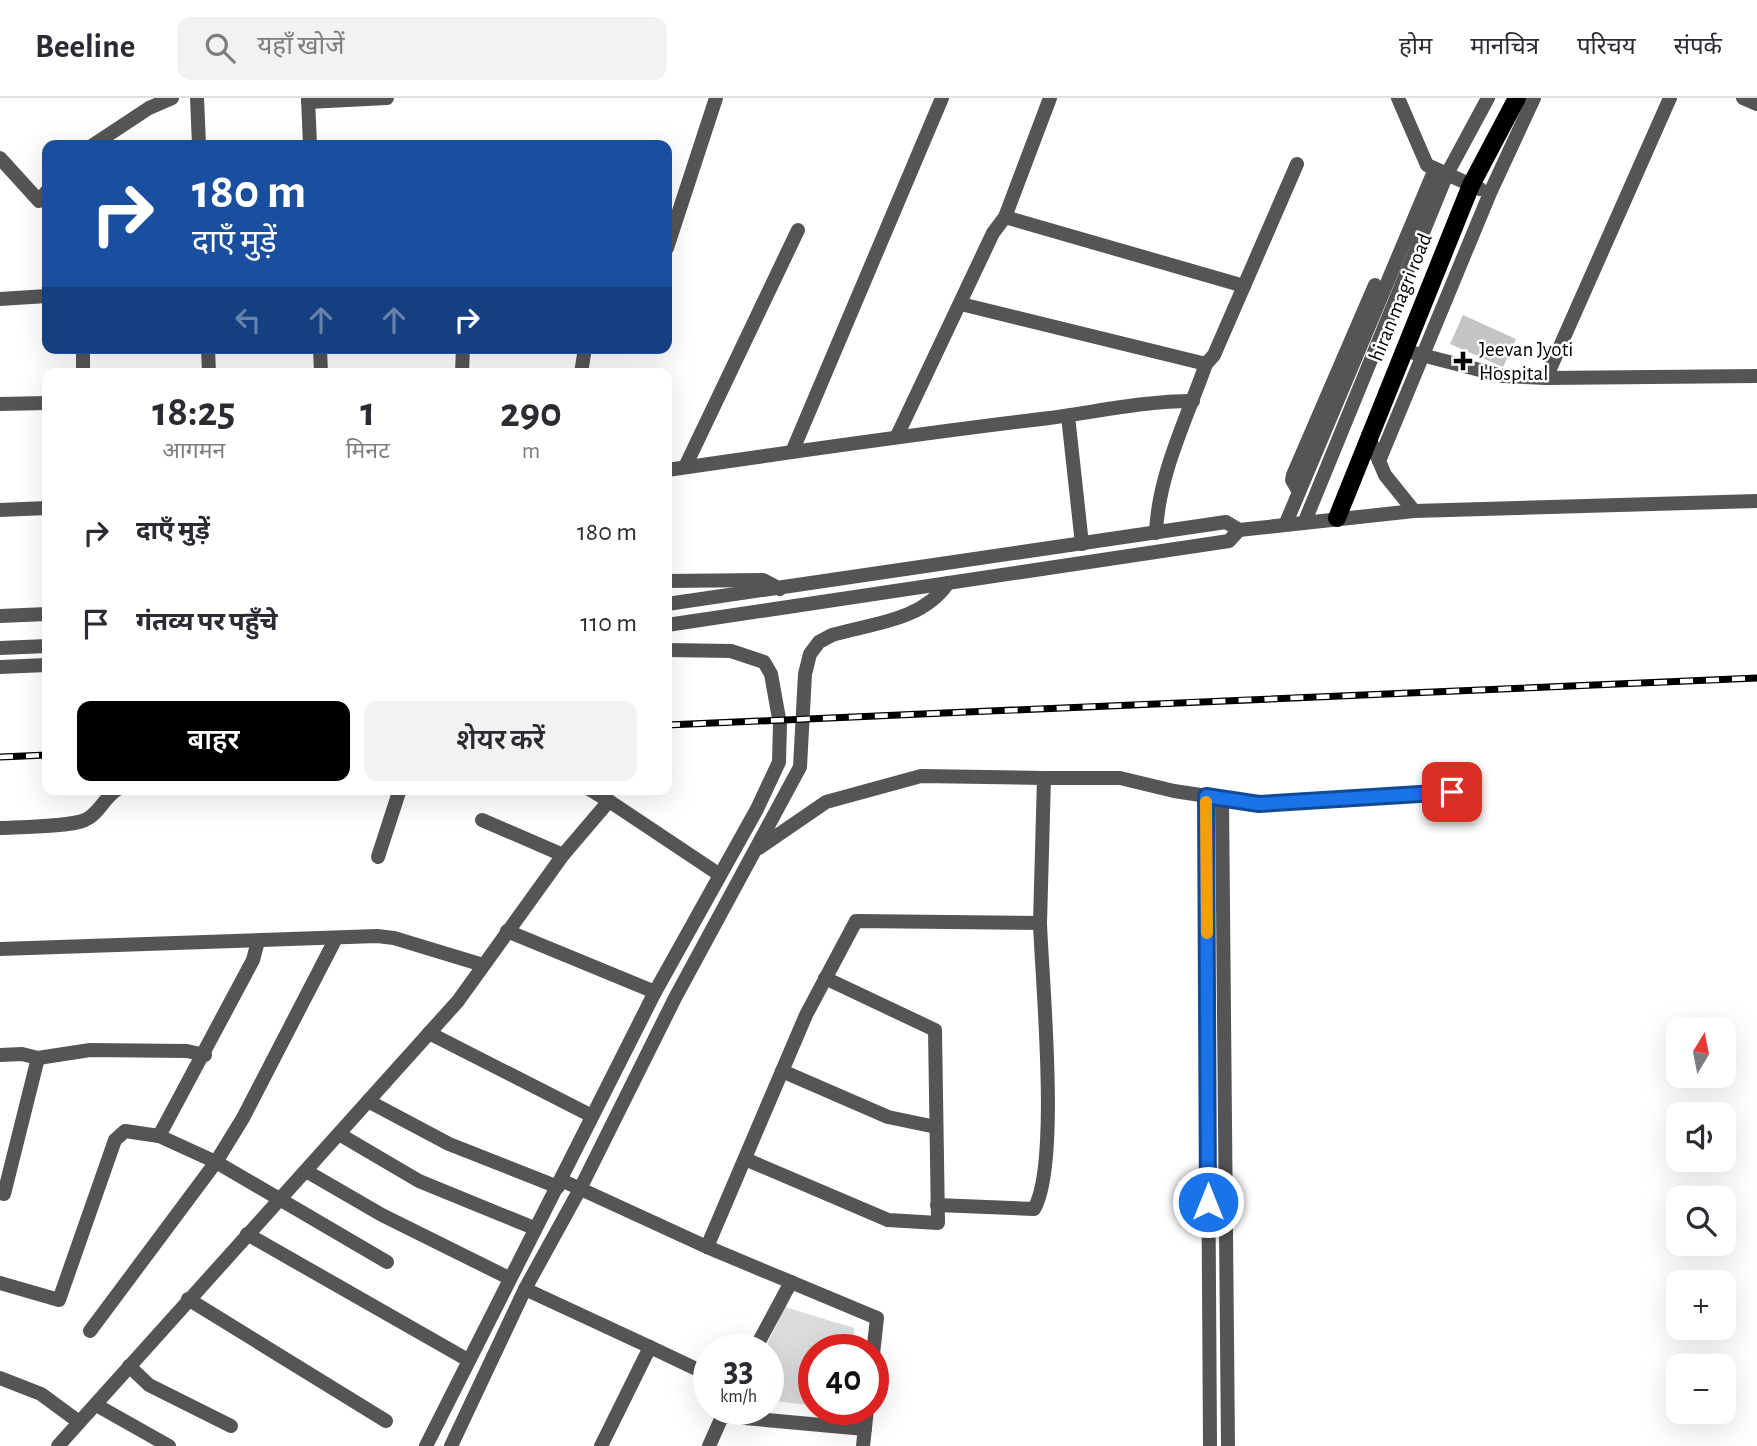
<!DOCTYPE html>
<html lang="hi">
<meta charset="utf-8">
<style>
body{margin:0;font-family:"Alegreya Sans","Noto Sans Devanagari",sans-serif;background:#f2f2f3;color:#2b2b33;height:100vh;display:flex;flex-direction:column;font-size:26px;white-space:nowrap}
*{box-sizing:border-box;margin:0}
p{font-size:23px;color:#7c7c81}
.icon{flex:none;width:38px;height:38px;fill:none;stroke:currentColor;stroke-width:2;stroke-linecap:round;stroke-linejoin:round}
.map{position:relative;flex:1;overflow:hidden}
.sheet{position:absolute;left:42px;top:270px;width:630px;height:427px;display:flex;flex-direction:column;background:#fff;border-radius:14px;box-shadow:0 7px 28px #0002}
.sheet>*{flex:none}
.banner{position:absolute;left:42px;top:42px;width:630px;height:214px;border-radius:14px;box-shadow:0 7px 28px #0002;background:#1a4fa0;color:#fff;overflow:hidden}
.needle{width:46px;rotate:10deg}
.fabs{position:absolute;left:1666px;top:920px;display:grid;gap:14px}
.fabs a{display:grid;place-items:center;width:70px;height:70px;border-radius:14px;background:#fff;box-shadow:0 7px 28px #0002;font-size:35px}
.speed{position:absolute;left:693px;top:1236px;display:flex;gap:14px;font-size:35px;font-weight:700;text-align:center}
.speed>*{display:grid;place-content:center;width:91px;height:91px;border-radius:50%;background:#fff;box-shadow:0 7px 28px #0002;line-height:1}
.speed small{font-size:18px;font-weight:400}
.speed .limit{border:10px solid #d22;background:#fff;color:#111}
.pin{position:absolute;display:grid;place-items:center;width:60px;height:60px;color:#fff;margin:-30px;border-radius:14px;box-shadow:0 4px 10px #0006}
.me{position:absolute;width:77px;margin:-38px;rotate:0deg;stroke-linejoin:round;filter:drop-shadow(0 0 5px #0008)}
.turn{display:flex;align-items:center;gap:24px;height:147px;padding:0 35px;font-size:32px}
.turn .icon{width:91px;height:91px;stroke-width:2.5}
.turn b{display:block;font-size:49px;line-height:60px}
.lanes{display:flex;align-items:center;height:66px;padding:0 35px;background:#0003;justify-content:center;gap:35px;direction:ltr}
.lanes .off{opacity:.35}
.eta{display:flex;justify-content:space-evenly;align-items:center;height:119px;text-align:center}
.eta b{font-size:42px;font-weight:600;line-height:49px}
.primary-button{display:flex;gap:14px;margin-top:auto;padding:14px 35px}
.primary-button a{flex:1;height:80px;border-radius:14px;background:#000;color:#fff;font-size:28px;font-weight:600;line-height:80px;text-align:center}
.primary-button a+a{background:#f2f2f3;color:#2b2b33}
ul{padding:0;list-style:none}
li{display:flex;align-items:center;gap:21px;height:91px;padding:0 35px}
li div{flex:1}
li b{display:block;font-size:26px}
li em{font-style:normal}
header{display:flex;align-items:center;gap:42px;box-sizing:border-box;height:98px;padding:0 35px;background:#fff;border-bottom:2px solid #e1e1e2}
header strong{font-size:33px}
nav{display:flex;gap:38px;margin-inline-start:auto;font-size:24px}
.search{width:490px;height:63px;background:#f2f2f3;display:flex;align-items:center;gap:18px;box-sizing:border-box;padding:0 24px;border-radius:14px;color:#7c7c81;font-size:26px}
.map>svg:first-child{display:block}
.green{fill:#dcdcdc}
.building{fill:#c4c4c4}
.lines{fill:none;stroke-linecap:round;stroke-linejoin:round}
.minor{stroke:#555;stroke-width:14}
.tertiary{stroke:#555;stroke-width:14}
.primary{stroke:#000;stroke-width:18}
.rail-casing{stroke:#000;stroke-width:7}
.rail{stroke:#fff;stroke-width:4.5;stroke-dasharray:13;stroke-linecap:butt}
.route-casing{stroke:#114b97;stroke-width:18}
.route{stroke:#1a73e8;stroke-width:12}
.slow{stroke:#f59e0b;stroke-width:12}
.poi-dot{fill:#000;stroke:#fff;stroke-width:2.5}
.labels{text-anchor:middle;stroke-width:5;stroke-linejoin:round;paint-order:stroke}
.street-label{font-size:21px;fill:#000;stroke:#fff}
.poi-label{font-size:21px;fill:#000;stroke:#fff;text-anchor:start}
</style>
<header>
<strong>Beeline</strong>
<div class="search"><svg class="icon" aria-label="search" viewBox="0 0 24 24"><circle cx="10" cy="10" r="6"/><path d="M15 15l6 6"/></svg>यहाँ खोजें</div>
<nav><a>होम</a><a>मानचित्र</a><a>परिचय</a><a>संपर्क</a></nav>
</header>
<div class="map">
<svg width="1757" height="1348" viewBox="0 0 1757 1348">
<rect width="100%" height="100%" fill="#fff"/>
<!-- green -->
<polygon class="green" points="785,1209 854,1230 853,1251 814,1251 814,1308 768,1302 768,1251 765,1251"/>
<!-- building -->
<polygon class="building" points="1463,217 1516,241 1503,269 1450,246"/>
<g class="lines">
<!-- minor -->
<g class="minor">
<polyline points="197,0 199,47"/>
<polyline points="308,0 310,47"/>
<polyline points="1398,0 1427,67 1480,91"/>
<polyline points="1670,0 1546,280 1757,278"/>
<polyline points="1743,0 1757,6"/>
<polyline points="308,4 387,0"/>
<polyline points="93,47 149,10 172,0"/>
<polyline points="0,60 39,103 47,93"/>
<polyline points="1005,119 1244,188"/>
<polyline points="667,150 716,0"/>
<polyline points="0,201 47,198"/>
<polyline points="961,206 1206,266"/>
<polyline points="208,250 209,275"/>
<polyline points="320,250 321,275"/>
<polyline points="1414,255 1503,278 1546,280"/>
<polyline points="83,275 83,250"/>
<polyline points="462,275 463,250"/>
<polyline points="581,275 585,250"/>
<polyline points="0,306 47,305"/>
<polyline points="1068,318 1082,446"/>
<polyline points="897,338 993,135 1005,119 1050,0"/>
<polyline points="792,354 942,0"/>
<polyline points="1379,363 1490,95 1534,0"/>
<polyline points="685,369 798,132"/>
<path d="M667,372C791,354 916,336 1041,321C1092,315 1141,303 1193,303"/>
<polyline points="1299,394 1292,382 1293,377 1375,187"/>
<polyline points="0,412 47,410"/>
<polyline points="1286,425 1435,71"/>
<path d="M1156,435C1158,377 1187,320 1206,266L1214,257L1297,66"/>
<polyline points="667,483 763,482 780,491"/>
<polyline points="0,518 47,516"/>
<polyline points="1044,680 1120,680 1174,693 1260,706 1453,694"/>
<polyline points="589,691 609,703"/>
<polyline points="482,722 563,757"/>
<path d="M0,730C20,729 69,729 85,722C100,715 104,699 118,691"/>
<polyline points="378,759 400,691"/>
<polyline points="507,833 655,894"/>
<polyline points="0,851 377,838 394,840 483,867"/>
<polyline points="429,935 592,1018"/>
<polyline points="0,957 22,956 38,960 90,952 187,953 205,957"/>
<polyline points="782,973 888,1019 936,1029"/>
<polyline points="368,1003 449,1046 558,1089"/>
<polyline points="339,1036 419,1083 534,1130"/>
<polyline points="159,1038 253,862 258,843"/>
<polyline points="745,1061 888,1122 938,1125 935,932 825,880"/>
<polyline points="306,1073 382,1117 509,1180"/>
<polyline points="561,1082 707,1149 877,1220 873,1256"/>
<polyline points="0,1095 4,1096 38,960"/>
<path d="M937,1107L1034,1111C1060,1067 1042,884 1040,825"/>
<polyline points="247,1136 468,1262"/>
<polyline points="707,1149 806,917 856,823 1040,825 1044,680 921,678 826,704 759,750"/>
<polyline points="0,1185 59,1202 115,1042 125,1033 159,1038 216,1064 387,1164"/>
<polyline points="525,1191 650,1249 601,1348"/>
<polyline points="188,1201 386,1323"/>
<polyline points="90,1233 216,1064 243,1020 335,842"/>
<polyline points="650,1249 709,1277"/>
<polyline points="755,1251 791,1184"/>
<polyline points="129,1268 149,1287 231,1328"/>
<polyline points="0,1280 41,1296 79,1324"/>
<polyline points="98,1308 169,1348"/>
<polyline points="722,1318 865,1331"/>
<polyline points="58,1348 458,903 563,757 609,703 720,777"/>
<polyline points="709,1348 725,1312"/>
<polyline points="863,1348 867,1311"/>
</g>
<!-- tertiary -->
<g class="tertiary">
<polyline points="1368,337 1385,377 1414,413"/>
<polyline points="1305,423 1447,76 1488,0"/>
<polyline points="667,506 1226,424 1239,432 1414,413 1757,403"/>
<polyline points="667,527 1229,443 1239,432"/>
<polyline points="0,550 47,548"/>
<polyline points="0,569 47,567"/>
<polyline points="1206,698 1210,1348"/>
<polyline points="1222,700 1228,1348"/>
<polyline points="426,1348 655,894 757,711 779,664 780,626 771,576 764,564 731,553 667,552"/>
<path d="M451,1348L525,1191L580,1091L675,900L800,669L805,576L810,556L819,544L832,537C873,525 922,523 948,485"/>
</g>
<!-- primary -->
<polyline class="primary" points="1337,420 1471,87 1517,0"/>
<!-- rail casing -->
<g class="rail-casing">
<g id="rail">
<polyline points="667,627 1757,580"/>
<polyline points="0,659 47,657"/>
</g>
</g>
<!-- rail -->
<use href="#rail" class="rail"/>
</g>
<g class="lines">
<!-- route casing -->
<g class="route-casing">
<polyline id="route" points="1208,1104 1206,698 1259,706 1452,694"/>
</g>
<!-- route -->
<use href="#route" class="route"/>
<!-- slow -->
<polyline class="slow" points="1206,704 1207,835"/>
</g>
<!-- markers -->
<path class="poi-dot" d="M1459.5 252.5h7v7h7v7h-7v7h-7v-7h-7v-7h7z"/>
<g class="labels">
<!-- street labels -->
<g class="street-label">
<text transform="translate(1400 199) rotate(-68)" y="7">hiran magri road</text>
</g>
<!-- poi labels -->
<g class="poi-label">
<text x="1479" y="258">Jeevan Jyoti<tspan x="1479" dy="24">Hospital</tspan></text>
</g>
</g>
</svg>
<div class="fabs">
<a><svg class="needle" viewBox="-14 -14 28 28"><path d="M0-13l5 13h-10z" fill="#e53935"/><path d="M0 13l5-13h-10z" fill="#7c7c81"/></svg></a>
<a><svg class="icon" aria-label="sound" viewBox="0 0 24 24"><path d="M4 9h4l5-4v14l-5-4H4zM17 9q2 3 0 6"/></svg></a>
<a><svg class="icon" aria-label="search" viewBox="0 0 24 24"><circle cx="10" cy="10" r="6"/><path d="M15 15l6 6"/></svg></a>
<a>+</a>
<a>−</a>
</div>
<div class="speed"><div>33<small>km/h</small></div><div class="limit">40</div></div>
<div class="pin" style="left:1452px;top:694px;background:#d93025"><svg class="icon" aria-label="arrive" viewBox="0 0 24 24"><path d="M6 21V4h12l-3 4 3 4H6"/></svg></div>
<svg class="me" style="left:1208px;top:1104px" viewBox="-20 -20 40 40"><circle r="17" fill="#1a73e8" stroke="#fff" stroke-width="3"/><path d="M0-11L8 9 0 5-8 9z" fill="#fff"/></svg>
<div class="banner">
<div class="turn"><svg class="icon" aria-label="right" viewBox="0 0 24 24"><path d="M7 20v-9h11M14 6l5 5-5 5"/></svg><div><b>180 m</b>दाएँ मुड़ें</div></div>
<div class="lanes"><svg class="icon off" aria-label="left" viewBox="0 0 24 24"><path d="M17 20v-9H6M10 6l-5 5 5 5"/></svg><svg class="icon off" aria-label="ahead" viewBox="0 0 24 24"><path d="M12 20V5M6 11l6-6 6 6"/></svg><svg class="icon off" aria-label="ahead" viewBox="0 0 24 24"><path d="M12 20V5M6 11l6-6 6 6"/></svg><svg class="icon" aria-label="right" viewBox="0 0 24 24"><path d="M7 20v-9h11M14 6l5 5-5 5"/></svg></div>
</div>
<section class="sheet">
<div class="eta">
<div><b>18:25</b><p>आगमन</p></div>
<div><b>1</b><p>मिनट</p></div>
<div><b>290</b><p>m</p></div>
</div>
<ul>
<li><svg class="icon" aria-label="right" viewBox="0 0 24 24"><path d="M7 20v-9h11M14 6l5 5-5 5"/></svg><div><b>दाएँ मुड़ें</b></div><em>180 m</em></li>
<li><svg class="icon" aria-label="arrive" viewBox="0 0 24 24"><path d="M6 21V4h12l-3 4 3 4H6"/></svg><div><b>गंतव्य पर पहुँचे</b></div><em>110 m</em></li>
</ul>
<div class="primary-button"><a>बाहर</a><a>शेयर करें</a></div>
</section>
</div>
